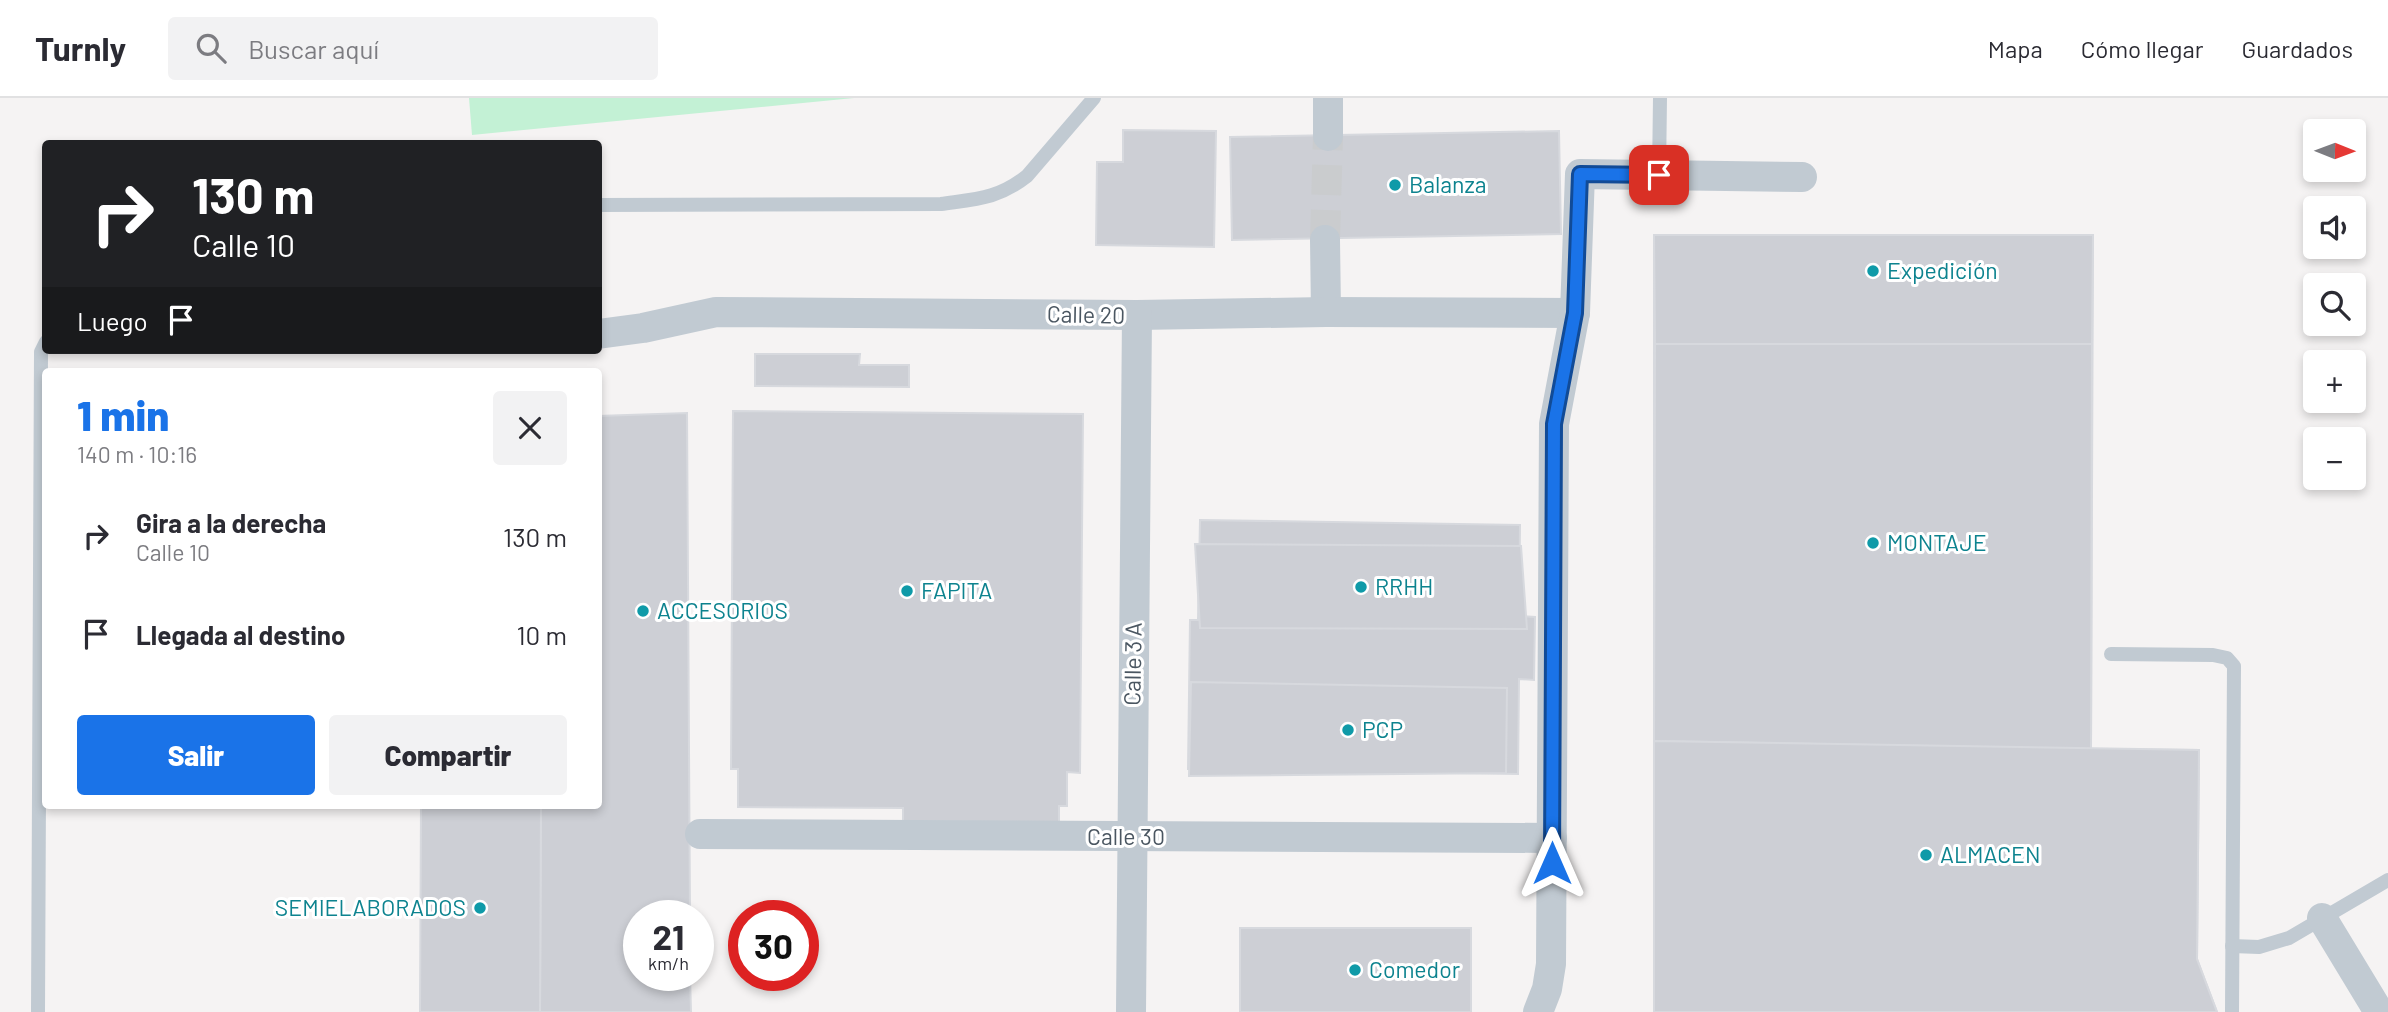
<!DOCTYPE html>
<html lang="es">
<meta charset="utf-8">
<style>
body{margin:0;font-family:Barlow,sans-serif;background:#f2f2f3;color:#2b2b33;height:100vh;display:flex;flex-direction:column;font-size:26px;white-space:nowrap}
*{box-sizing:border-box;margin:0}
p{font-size:23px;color:#7c7c81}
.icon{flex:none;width:38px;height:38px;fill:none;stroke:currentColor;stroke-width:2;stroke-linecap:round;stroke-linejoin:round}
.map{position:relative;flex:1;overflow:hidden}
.panel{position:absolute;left:42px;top:270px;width:560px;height:441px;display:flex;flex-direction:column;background:#fff;border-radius:7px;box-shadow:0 4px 10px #0003}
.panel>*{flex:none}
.banner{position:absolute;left:42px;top:42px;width:560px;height:214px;border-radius:7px;box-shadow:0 4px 10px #0003;background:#202124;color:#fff;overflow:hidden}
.needle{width:46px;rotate:91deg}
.fabs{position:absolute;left:2303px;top:21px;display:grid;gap:14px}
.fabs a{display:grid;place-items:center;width:63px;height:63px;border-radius:7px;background:#fff;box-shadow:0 4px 10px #0003;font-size:35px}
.speed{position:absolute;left:623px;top:802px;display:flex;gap:14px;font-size:35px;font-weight:700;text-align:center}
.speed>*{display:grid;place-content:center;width:91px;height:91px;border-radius:50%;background:#fff;box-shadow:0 4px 10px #0003;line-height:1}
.speed small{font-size:18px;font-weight:400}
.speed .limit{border:10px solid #d22;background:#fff;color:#111}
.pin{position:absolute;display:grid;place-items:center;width:60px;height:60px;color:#fff;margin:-30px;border-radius:14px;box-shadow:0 4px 10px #0006}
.me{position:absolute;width:77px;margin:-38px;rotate:0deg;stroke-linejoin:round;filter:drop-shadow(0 0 5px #0008)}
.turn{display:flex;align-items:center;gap:24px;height:147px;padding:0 35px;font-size:32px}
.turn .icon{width:91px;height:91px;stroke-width:2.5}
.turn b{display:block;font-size:49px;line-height:60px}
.then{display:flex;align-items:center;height:66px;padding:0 35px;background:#0003;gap:14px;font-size:26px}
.round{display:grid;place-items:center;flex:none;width:74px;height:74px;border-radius:7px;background:#f2f2f3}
.summary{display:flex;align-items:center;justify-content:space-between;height:119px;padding:0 35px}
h1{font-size:42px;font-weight:800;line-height:52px;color:#1a73e8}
.primary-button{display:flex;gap:14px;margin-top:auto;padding:14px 35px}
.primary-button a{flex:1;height:80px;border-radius:7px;background:#1a73e8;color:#fff;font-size:28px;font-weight:800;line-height:80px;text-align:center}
.primary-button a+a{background:#f2f2f3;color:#2b2b33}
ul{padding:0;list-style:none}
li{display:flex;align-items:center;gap:21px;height:98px;padding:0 35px}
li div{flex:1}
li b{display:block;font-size:26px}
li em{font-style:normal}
header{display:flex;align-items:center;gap:42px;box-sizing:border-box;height:98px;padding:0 35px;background:#fff;border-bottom:2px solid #e1e1e2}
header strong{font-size:33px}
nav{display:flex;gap:38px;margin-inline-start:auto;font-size:24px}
.search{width:490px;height:63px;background:#f2f2f3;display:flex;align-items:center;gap:18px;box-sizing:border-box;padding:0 24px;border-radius:7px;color:#7c7c81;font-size:26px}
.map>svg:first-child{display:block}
.garden{fill:#c3f1d5}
.building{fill:#cdcfd5;stroke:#d7d9de;stroke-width:2}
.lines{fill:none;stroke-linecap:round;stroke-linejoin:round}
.street-tunnel{stroke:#caccce;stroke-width:30;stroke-dasharray:30 15;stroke-linecap:butt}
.lane{stroke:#c1cad2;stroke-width:14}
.street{stroke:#c1cad2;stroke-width:30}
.route-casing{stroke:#114b97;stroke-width:18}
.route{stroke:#1a73e8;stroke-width:12}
.culture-dot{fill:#0f9aa8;stroke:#fff;stroke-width:2.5}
.labels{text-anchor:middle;stroke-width:6;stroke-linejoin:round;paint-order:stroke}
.culture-label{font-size:23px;fill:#0d838f;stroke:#fff;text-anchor:start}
.street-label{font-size:23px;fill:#4a5661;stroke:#fff}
</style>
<header>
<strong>Turnly</strong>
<div class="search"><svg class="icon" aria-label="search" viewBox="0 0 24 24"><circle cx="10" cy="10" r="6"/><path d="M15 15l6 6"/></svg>Buscar aquí</div>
<nav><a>Mapa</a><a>Cómo llegar</a><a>Guardados</a></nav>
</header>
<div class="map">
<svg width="2388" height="914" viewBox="0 0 2388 914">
<rect width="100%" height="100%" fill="#f5f3f3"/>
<!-- garden -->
<polygon class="garden" points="469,0 854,0 472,37"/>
<!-- building -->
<g class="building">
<polygon points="1123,32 1216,33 1214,149 1096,147 1097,64 1123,64"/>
<polygon points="1559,33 1561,136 1232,142 1230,39"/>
<polygon points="1654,137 2093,137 2091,651 2199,652 2197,861 2217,914 1654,914"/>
<polygon points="1654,137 2093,137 2092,246 1655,246"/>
<polygon points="1655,246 2092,246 2091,651 1654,643"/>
<polygon points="755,256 860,256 859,267 909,267 909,289 755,288"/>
<polygon points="733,313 1083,316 1080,675 1067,674 1067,708 1059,708 1059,725 903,723 903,710 738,709 738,671 731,671"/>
<polygon points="687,315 690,817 639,817 639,877 690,877 691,914 540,914 541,707 598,707 598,318"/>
<polygon points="1200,422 1520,427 1519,518 1535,519 1534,582 1519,581 1518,676 1188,671 1190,522 1198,522"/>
<polygon points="1195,446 1521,448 1527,531 1200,530"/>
<polygon points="1191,584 1507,590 1506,675 1189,678"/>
<polygon points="1654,643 2199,652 2197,861 2217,914 1654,914"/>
<polygon points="421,707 541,707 540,914 420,914"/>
<rect x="1240" y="830" width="231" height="84"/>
</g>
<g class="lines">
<!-- street-tunnel -->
<polyline class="street-tunnel" points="1325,142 1328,38"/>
<!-- lane -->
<g class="lane">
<polyline points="1659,77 1660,0"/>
<path d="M598,107L941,106C976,101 998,101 1027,78L1094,0"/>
<polyline points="2111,556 2213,557 2227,560 2234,568 2232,914"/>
<polyline points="2232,848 2259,849 2289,840 2388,782"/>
<polyline points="38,914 41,254 46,244"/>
</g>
<!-- street -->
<g class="street">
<polyline points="1328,0 1328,38"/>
<polyline points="1325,142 1326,214"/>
<polyline points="598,236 643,230 716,214 1137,217 1326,214 1575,215"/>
<polyline points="700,736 1552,740"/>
<polyline points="2322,820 2379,914"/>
<polyline points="1131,914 1137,217"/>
<polyline points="1538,914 1547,891 1551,866 1554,326 1575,215 1580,76 1802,79"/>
</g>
</g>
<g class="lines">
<!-- route casing -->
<g class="route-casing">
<polyline id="route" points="1552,765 1554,326 1575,215 1580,76 1659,77"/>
</g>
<!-- route -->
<use href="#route" class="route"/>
</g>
<!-- markers -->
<g class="culture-dot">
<circle cx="1395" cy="87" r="7"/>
<circle cx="1873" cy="173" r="7"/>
<circle cx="1873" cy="445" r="7"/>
<circle cx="1361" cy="489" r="7"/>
<circle cx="907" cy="493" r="7"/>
<circle cx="643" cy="513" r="7"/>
<circle cx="1348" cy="632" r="7"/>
<circle cx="1926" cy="757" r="7"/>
<circle cx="480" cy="810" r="7"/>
<circle cx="1355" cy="872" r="7"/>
</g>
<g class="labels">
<!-- culture labels -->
<g class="culture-label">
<text x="1409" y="95">Balanza</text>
<text x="1887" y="181">Expedición</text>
<text x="1887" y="453">MONTAJE</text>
<text x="1375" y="497">RRHH</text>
<text x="921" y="501">FAPITA</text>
<text x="657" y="521">ACCESORIOS</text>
<text x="1362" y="640">PCP</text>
<text x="1940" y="765">ALMACEN</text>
<text x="466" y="818" text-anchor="end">SEMIELABORADOS</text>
<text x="1369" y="880">Comedor</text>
</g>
<!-- street labels -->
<g class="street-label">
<text transform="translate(1086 217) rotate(1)" y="8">Calle 20</text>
<text transform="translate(1133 566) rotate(-89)" y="8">Calle 3 A</text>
<text x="1126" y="747">Calle 30</text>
</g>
</g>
</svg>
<div class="fabs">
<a><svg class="needle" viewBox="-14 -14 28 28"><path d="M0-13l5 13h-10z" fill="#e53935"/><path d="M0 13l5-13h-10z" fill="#7c7c81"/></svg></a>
<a><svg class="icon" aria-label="sound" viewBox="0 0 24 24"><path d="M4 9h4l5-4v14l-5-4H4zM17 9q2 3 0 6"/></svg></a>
<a><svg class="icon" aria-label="search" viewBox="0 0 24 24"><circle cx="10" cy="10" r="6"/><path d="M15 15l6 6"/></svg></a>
<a>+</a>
<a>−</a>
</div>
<div class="speed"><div>21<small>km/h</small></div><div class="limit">30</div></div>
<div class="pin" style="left:1659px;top:77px;background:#d93025"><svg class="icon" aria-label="arrive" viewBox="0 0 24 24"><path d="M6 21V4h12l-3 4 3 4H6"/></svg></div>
<svg class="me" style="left:1552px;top:765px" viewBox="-20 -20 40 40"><path d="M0-17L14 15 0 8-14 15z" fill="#1a73e8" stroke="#fff" stroke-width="4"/></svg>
<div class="banner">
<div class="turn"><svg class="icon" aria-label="right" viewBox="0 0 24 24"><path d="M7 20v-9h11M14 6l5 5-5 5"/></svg><div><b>130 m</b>Calle 10</div></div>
<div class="then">Luego<svg class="icon" aria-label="arrive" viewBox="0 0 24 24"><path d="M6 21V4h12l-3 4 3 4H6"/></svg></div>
</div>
<section class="panel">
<div class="summary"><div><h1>1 min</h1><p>140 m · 10:16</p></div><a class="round"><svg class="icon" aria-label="close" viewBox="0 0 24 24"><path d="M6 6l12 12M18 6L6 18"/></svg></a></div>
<ul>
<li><svg class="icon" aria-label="right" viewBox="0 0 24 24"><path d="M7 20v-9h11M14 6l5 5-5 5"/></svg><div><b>Gira a la derecha</b><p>Calle 10</p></div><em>130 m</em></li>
<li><svg class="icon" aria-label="arrive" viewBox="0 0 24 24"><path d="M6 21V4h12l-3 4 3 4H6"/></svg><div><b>Llegada al destino</b></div><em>10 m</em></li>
</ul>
<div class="primary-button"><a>Salir</a><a>Compartir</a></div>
</section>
</div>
